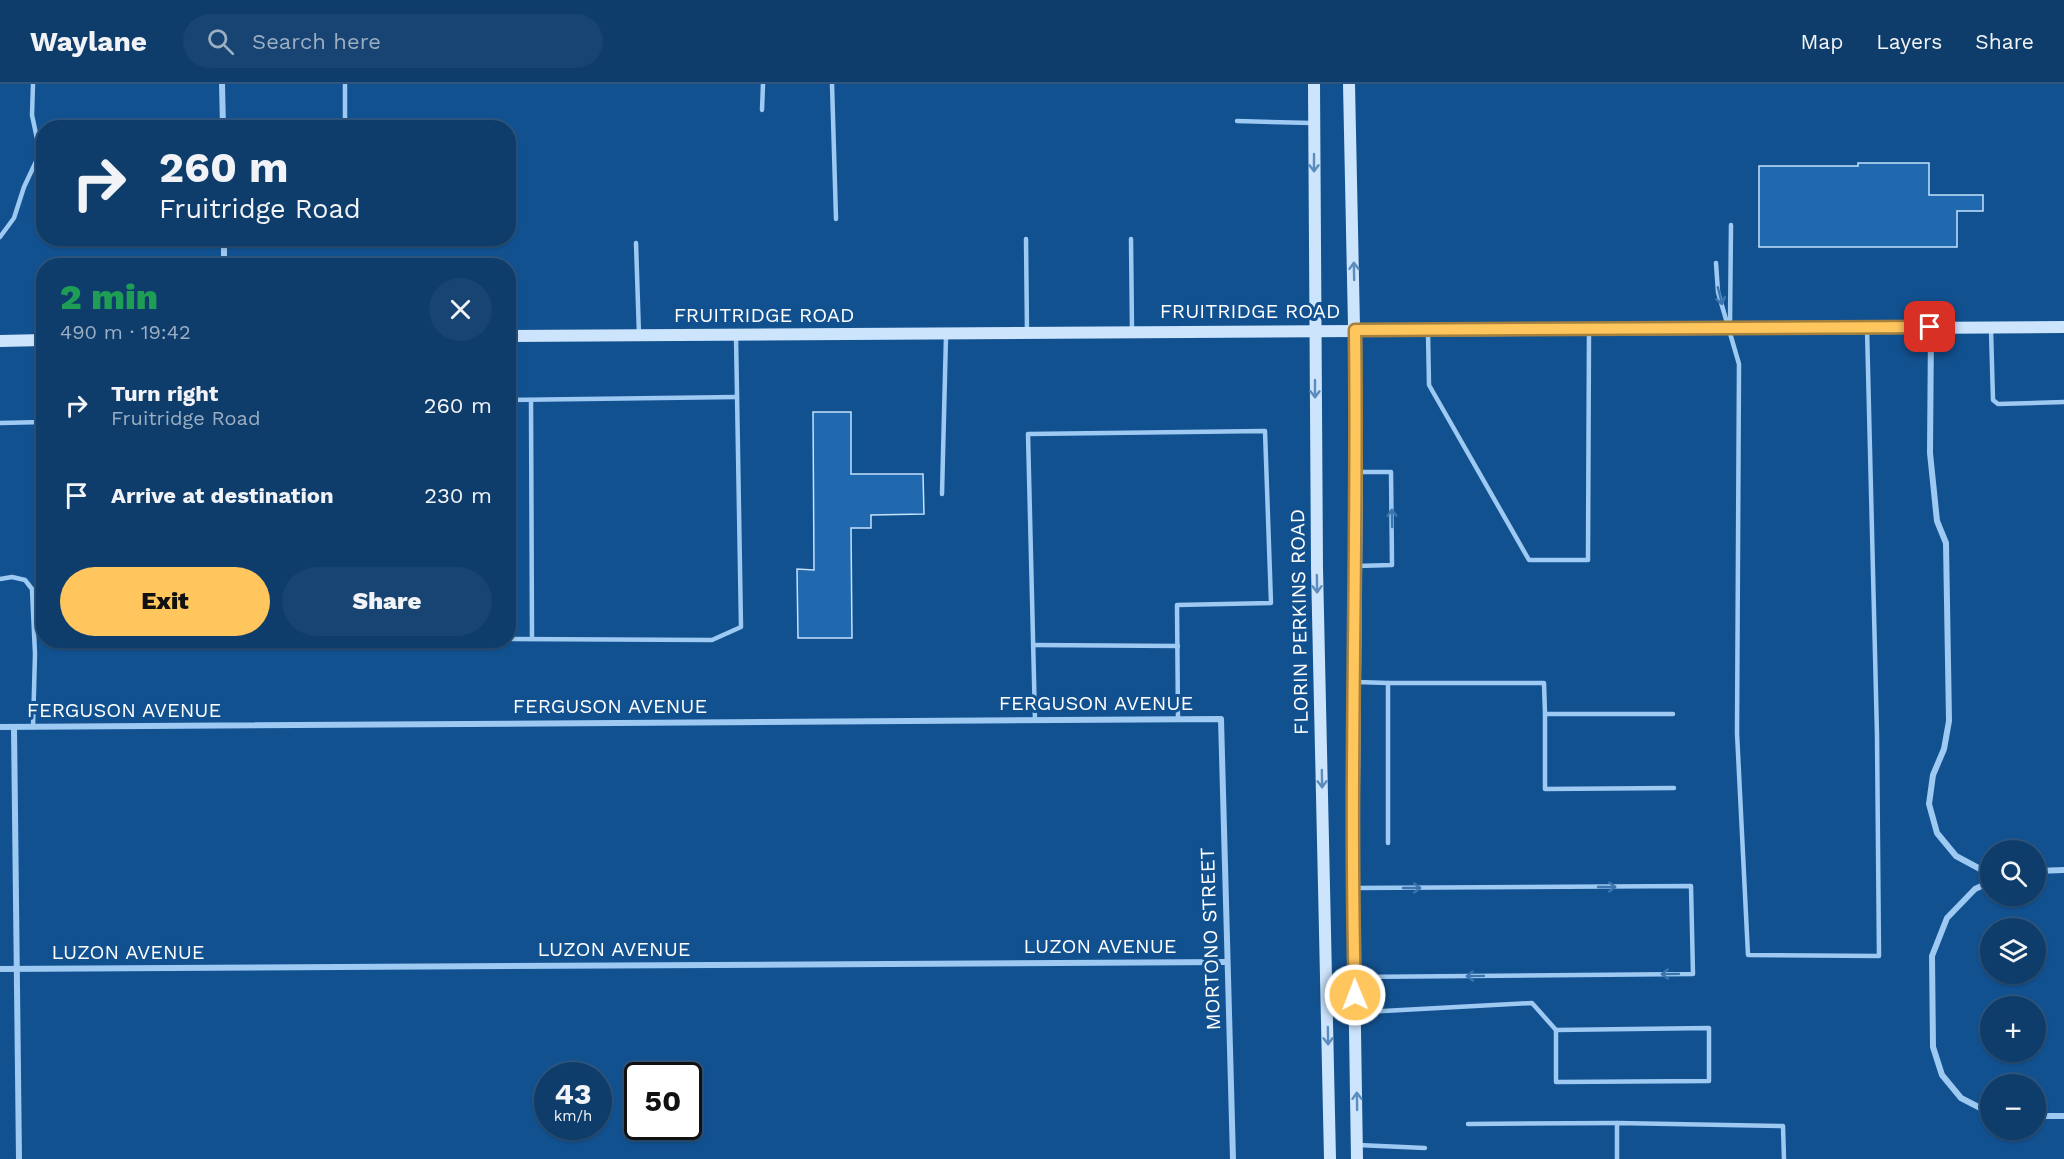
<!DOCTYPE html>
<meta charset="utf-8">
<style>
body{margin:0;font-family:"Work Sans",sans-serif;background:#174472;color:#f1f3f6;height:100vh;display:flex;flex-direction:column;font-size:22px;white-space:nowrap}
*{box-sizing:border-box;margin:0}
p{font-size:20px;color:#9baec2}
.icon{flex:none;width:33px;height:33px;fill:none;stroke:currentColor;stroke-width:2;stroke-linecap:round;stroke-linejoin:round}
.map{position:relative;flex:1;overflow:hidden}
.details{position:absolute;left:36px;top:174px;width:480px;height:390px;display:flex;flex-direction:column;background:#0e3d6c;border-radius:24px;box-shadow:0 2px 4px #0004,0 0 0 2px #2e567f}
.details>*{flex:none}
.banner{position:absolute;left:36px;top:36px;width:480px;height:126px;border-radius:24px;box-shadow:0 2px 4px #0004,0 0 0 2px #2e567f;background:#0e3d6c;color:#f1f3f6;overflow:hidden}
.tools{position:absolute;left:1980px;top:756px;display:grid;gap:12px}
.tools a{display:grid;place-items:center;width:66px;height:66px;border-radius:50%;background:#0e3d6c;box-shadow:0 2px 4px #0004,0 0 0 2px #2e567f;font-size:30px}
.speed{position:absolute;left:534px;top:978px;display:flex;gap:12px;font-size:30px;font-weight:700;text-align:center}
.speed>*{display:grid;place-content:center;width:78px;height:78px;border-radius:50%;background:#0e3d6c;box-shadow:0 2px 4px #0004,0 0 0 2px #2e567f;line-height:1}
.speed small{font-size:15px;font-weight:400}
.speed .limit{border:3px solid #111;border-radius:9px;background:#fff;color:#111}
.pin{position:absolute;display:grid;place-items:center;width:51px;height:51px;color:#fff;margin:-26px;border-radius:12px;box-shadow:0 3px 9px #0006}
.me{position:absolute;width:66px;margin:-33px;rotate:359deg;stroke-linejoin:round;filter:drop-shadow(0 0 4px #0008)}
.turn{display:flex;align-items:center;gap:21px;height:126px;padding:0 24px;font-size:27px}
.turn .icon{width:78px;height:78px;stroke-width:2.5}
.turn b{display:block;font-size:42px;line-height:51px}
.round{display:grid;place-items:center;flex:none;width:63px;height:63px;border-radius:32px;background:#174472}
.overview{display:flex;align-items:center;justify-content:space-between;height:102px;padding:0 24px}
h1{font-size:36px;font-weight:800;line-height:45px;color:#1e9e55}
.button{display:flex;gap:12px;margin-top:auto;padding:12px 24px}
.button a{flex:1;height:69px;border-radius:36px;background:#ffc65e;color:#111;font-size:24px;font-weight:800;line-height:69px;text-align:center}
.button a+a{background:#174472;color:#f1f3f6}
ul{padding:0;list-style:none}
li{display:flex;align-items:center;gap:18px;height:90px;padding:0 24px}
li div{flex:1}
li b{display:block;font-size:22px}
li em{font-style:normal}
header{display:flex;align-items:center;gap:36px;box-sizing:border-box;height:84px;padding:0 30px;background:#0e3d6c;border-bottom:2px solid #2e567f}
header strong{font-size:28px}
nav{display:flex;gap:33px;margin-inline-start:auto;font-size:21px}
.search{width:420px;height:54px;background:#174472;display:flex;align-items:center;gap:15px;box-sizing:border-box;padding:0 21px;border-radius:33px;color:#9baec2;font-size:22px}
.map>svg:first-child{display:block}
.building{fill:#2069af;stroke:#c4e1fd;stroke-width:1.5}
.lines{fill:none;stroke-linecap:round;stroke-linejoin:round}
.lane{stroke:#9dc9f2;stroke-width:4.5}
.street{stroke:#9dc9f2;stroke-width:6}
.secondary{stroke:#cce4fc;stroke-width:12}
.oneway{stroke:#5c8cbb}
.oneway2{stroke:#3c75ad}
.route-casing{stroke:#a6813d;stroke-width:15}
.route{stroke:#ffc65e;stroke-width:10}
.labels{text-anchor:middle;stroke-width:6;stroke-linejoin:round;paint-order:stroke}
.street-label{font-size:20px;fill:#fff;stroke:#125190}
</style>
<header>
<strong>Waylane</strong>
<div class="search"><svg class="icon" aria-label="search" viewBox="0 0 24 24"><circle cx="10" cy="10" r="6"/><path d="M15 15l6 6"/></svg>Search here</div>
<nav><a>Map</a><a>Layers</a><a>Share</a></nav>
</header>
<div class="map">
<svg width="2064" height="1075" viewBox="0 0 2064 1075">
<rect width="100%" height="100%" fill="#125190"/>
<!-- building -->
<g class="building">
<polygon points="1858,79 1929,79 1929,111 1983,111 1983,127 1957,127 1957,163 1759,163 1759,82 1858,82"/>
<polygon points="813,328 851,328 851,390 923,390 924,430 871,431 871,444 851,444 852,554 798,554 797,485 814,486"/>
</g>
<g class="lines">
<!-- lane -->
<g class="lane">
<polyline points="33,0 32,31 40,69 44,70"/>
<polyline points="345,0 345,44"/>
<polyline points="832,0 836,135"/>
<polyline points="762,26 763,0"/>
<polyline points="1237,37 1312,39"/>
<polyline points="0,153 14,134 24,103 40,69"/>
<polyline points="1026,155 1027,248"/>
<polyline points="1131,155 1132,247"/>
<polyline points="636,159 639,251"/>
<polyline points="1716,179 1718,208 1739,280 1737,649 1748,871 1879,872 1877,651 1867,244"/>
<polyline points="1730,240 1731,141"/>
<polyline points="1991,246 1993,316 1998,320 2064,318"/>
<polyline points="1428,248 1429,301 1529,476 1588,476 1589,246"/>
<polyline points="508,316 737,313"/>
<polyline points="531,316 532,555"/>
<polyline points="0,339 44,338"/>
<polyline points="942,410 946,252"/>
<polyline points="1356,482 1392,481 1391,388 1357,388"/>
<polyline points="0,495 12,493 25,496 32,505 35,570 33,643"/>
<polyline points="508,555 712,556 741,543 736,252"/>
<polyline points="1033,561 1178,562"/>
<polyline points="1357,598 1388,599 1388,759"/>
<polyline points="1388,599 1544,599 1545,630 1673,630"/>
<polyline points="1545,630 1545,705 1674,704"/>
<polyline points="1035,636 1028,350 1265,347 1271,519 1177,521 1178,635"/>
<polyline points="1353,804 1691,802 1693,890 1356,893"/>
<polyline points="1328,930 1532,919 1556,946"/>
<polygon points="1709,944 1709,997 1556,998 1556,946"/>
<polyline points="1468,1040 1617,1039"/>
<polyline points="1358,1061 1425,1064"/>
<polyline points="1617,1075 1617,1039 1783,1042 1784,1075"/>
</g>
<!-- street -->
<g class="street">
<polyline points="222,0 223,44"/>
<polyline points="224,154 224,182"/>
<polyline points="1931,244 1930,369 1937,437 1946,459 1949,637 1944,665 1933,691 1929,720 1937,749 1956,772 1982,786 1990,787"/>
<polyline points="0,643 1221,635 1233,1075"/>
<polyline points="14,643 19,1075"/>
<polyline points="2036,787 2064,786"/>
<polyline points="1990,798 1975,805 1947,834 1932,872 1933,963 1942,991 1961,1014 1990,1029"/>
<polyline points="0,885 1227,878"/>
<polyline points="2036,1032 2064,1032"/>
</g>
<!-- secondary -->
<g class="secondary">
<polyline points="1314,0 1317,484 1330,1075"/>
<polyline points="1349,0 1357,388 1353,818 1357,1075"/>
<polyline points="508,252 2064,243"/>
<polyline points="0,257 44,256"/>
</g>
</g>
<!-- one-way arrows -->
<defs><path id="oneway-shaft" d="M-6 0H5M1.5-3L5.5 0L1.5 3" fill="none" stroke-width="1.6" stroke-linecap="round" stroke-linejoin="round" transform="scale(1.5)"/></defs>
<g class="oneway">
<use href="#oneway-shaft" transform="translate(1314 79) rotate(90)"/>
<use href="#oneway-shaft" transform="translate(1354 187) rotate(-91)"/>
<use href="#oneway-shaft" transform="translate(1315 305) rotate(90)"/>
<use href="#oneway-shaft" transform="translate(1317 500) rotate(89)"/>
<use href="#oneway-shaft" transform="translate(1322 695) rotate(89)"/>
<use href="#oneway-shaft" transform="translate(1328 952) rotate(89)"/>
<use href="#oneway-shaft" transform="translate(1357 1017) rotate(-91)"/>
</g>
<g class="oneway2">
<use href="#oneway-shaft" transform="translate(1720 212) rotate(76)"/>
<use href="#oneway-shaft" transform="translate(1392 434) rotate(-91)"/>
<use href="#oneway-shaft" transform="translate(1607 803)"/>
<use href="#oneway-shaft" transform="translate(1412 804)"/>
<use href="#oneway-shaft" transform="translate(1670 890) rotate(179)"/>
<use href="#oneway-shaft" transform="translate(1475 892) rotate(179)"/>
</g>
<g class="lines">
<!-- route casing -->
<g class="route-casing">
<path id="route" d="M1355,911C1349,689 1358,468 1355,246L1930,243"/>
</g>
<!-- route -->
<use href="#route" class="route"/>
</g>
<g class="labels">
<!-- street labels -->
<g class="street-label">
<text x="1250" y="234">FRUITRIDGE ROAD</text>
<text x="764" y="238">FRUITRIDGE ROAD</text>
<text transform="translate(1299 538) rotate(-91)" y="7">FLORIN PERKINS ROAD</text>
<text x="1096" y="626">FERGUSON AVENUE</text>
<text x="610" y="629">FERGUSON AVENUE</text>
<text x="124" y="633">FERGUSON AVENUE</text>
<text transform="translate(1210 855) rotate(-92)" y="7">MORTONO STREET</text>
<text x="1100" y="869">LUZON AVENUE</text>
<text x="614" y="872">LUZON AVENUE</text>
<text x="128" y="875">LUZON AVENUE</text>
</g>
</g>
</svg>
<div class="tools">
<a><svg class="icon" aria-label="search" viewBox="0 0 24 24"><circle cx="10" cy="10" r="6"/><path d="M15 15l6 6"/></svg></a>
<a><svg class="icon" aria-label="layers" viewBox="0 0 24 24"><path d="M12 4l9 5-9 5-9-5zM3 14l9 5 9-5"/></svg></a>
<a>+</a>
<a>−</a>
</div>
<div class="speed"><div>43<small>km/h</small></div><div class="limit">50</div></div>
<div class="pin" style="left:1930px;top:243px;background:#d93025"><svg class="icon" aria-label="arrive" viewBox="0 0 24 24"><path d="M6 21V4h12l-3 4 3 4H6"/></svg></div>
<svg class="me" style="left:1355px;top:911px" viewBox="-20 -20 40 40"><circle r="17" fill="#ffc65e" stroke="#fff" stroke-width="3"/><path d="M0-11L8 9 0 5-8 9z" fill="#fff"/></svg>
<div class="banner">
<div class="turn"><svg class="icon" aria-label="right" viewBox="0 0 24 24"><path d="M7 20v-9h11M14 6l5 5-5 5"/></svg><div><b>260 m</b>Fruitridge Road</div></div>
</div>
<section class="details">
<div class="overview"><div><h1>2 min</h1><p>490 m · 19:42</p></div><a class="round"><svg class="icon" aria-label="close" viewBox="0 0 24 24"><path d="M6 6l12 12M18 6L6 18"/></svg></a></div>
<ul>
<li><svg class="icon" aria-label="right" viewBox="0 0 24 24"><path d="M7 20v-9h11M14 6l5 5-5 5"/></svg><div><b>Turn right</b><p>Fruitridge Road</p></div><em>260 m</em></li>
<li><svg class="icon" aria-label="arrive" viewBox="0 0 24 24"><path d="M6 21V4h12l-3 4 3 4H6"/></svg><div><b>Arrive at destination</b></div><em>230 m</em></li>
</ul>
<div class="button"><a>Exit</a><a>Share</a></div>
</section>
</div>
